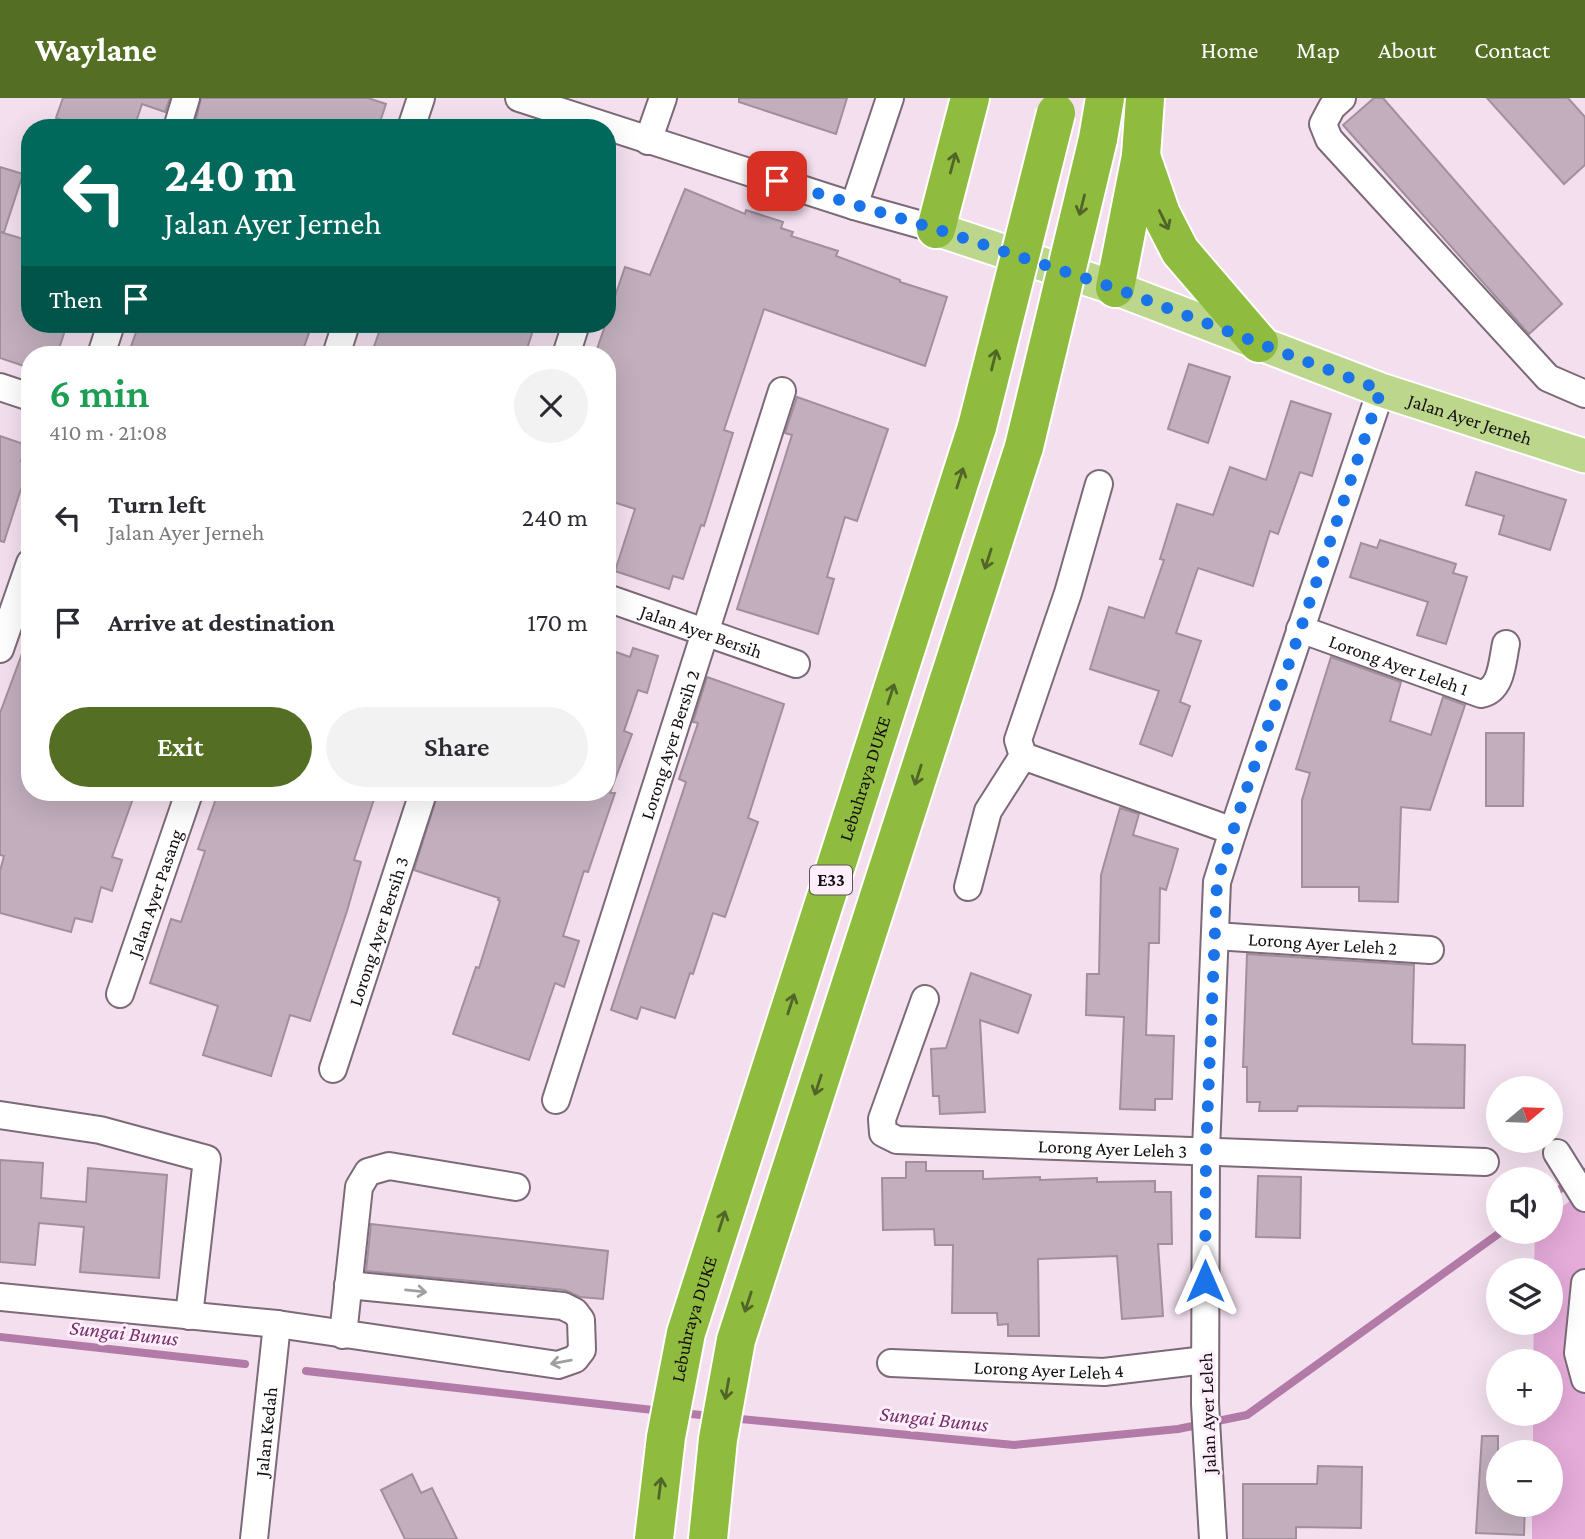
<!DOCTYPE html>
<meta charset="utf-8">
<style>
body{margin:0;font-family:"Crimson Pro",serif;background:#f2f2f3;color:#2b2b33;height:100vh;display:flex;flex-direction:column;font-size:26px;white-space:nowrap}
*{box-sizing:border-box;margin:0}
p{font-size:23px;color:#7c7c81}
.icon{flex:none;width:38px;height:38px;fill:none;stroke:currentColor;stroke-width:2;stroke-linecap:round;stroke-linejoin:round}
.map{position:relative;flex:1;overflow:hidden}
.details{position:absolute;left:21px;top:248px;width:595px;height:455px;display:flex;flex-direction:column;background:#fff;border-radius:28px;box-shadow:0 7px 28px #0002}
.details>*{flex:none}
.hud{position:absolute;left:21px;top:21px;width:595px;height:214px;border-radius:28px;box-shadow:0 7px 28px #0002;background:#00695c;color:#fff;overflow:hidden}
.needle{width:46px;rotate:71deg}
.fabs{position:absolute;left:1486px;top:978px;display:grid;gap:14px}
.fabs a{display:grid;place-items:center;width:77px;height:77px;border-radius:50%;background:#fff;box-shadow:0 7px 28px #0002;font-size:35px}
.pin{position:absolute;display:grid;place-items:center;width:60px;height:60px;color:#fff;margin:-30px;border-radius:14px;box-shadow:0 4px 10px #0006}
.me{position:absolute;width:77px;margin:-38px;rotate:0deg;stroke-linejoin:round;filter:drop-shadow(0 0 5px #0008)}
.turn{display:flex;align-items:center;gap:24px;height:147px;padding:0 28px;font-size:32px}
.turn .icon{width:91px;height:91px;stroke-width:2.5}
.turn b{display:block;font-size:49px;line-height:60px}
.then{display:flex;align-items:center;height:66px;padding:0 28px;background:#0003;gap:14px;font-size:26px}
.round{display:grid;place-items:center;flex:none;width:74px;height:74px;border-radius:37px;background:#f2f2f3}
.headline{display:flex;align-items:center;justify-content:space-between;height:119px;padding:0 28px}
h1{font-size:42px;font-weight:600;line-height:52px;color:#1e9e55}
.button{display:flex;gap:14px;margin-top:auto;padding:14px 28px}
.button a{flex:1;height:80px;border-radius:42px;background:#546f23;color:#fff;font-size:28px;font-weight:600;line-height:80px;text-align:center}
.button a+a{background:#f2f2f3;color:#2b2b33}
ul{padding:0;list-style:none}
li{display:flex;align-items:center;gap:21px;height:105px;padding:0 28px}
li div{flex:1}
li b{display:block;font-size:26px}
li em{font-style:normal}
header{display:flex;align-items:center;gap:42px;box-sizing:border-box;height:98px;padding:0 35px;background:#546f23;color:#fff}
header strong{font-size:33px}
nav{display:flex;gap:38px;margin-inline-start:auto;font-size:24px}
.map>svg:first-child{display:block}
.green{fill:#e5abd9}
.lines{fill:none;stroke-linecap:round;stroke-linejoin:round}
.stream{stroke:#b27aa6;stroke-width:8}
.building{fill:#c2aebd;stroke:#a28f9d;stroke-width:2}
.minor-casing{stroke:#7c6a78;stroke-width:30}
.major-casing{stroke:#fff;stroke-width:37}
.highway-casing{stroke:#fff;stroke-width:42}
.minor{stroke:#fff;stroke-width:26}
.major{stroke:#bcd78b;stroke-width:33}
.highway{stroke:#8fbc3e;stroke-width:38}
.highway-bridge-casing{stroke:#fff;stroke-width:42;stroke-linecap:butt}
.highway-bridge{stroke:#8fbc3e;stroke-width:38}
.oneway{stroke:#526528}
.oneway2{stroke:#a19fa1}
.route{stroke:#1a73e8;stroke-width:12;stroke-dasharray:0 21.6}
.labels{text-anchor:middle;stroke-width:6;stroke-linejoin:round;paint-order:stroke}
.shield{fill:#feedfa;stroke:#5b5158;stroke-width:2}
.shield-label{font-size:18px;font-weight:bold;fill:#150e13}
.street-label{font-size:19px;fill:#150e13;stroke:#feedfa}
.water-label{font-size:21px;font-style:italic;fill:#742f68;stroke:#feedfa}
</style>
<header>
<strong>Waylane</strong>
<nav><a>Home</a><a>Map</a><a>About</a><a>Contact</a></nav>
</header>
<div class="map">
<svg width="1585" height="1441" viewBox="0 0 1585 1441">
<rect width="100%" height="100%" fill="#f3dfee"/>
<!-- green -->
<polygon class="green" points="1585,1093 1585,1441 1532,1441 1532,1407 1550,1407 1550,1354 1533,1354 1533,1316 1550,1316 1550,1264 1533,1263 1534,1225 1550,1225 1550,1172 1534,1172 1535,1134 1550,1134 1551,1116"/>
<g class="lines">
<!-- stream -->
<g class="stream">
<polyline points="1550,1098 1585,1074"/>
<polyline points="0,1239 245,1266"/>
<polyline points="306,1273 662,1313"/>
<polyline points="682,1315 710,1318"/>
<polyline points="730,1320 1014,1347 1178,1331 1247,1317 1501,1134"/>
</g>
</g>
<!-- building -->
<g class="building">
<polygon points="63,0 170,0 165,14 142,6 134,30 85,30 56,20"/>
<polygon points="201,0 368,0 386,6 378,30 194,30"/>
<polygon points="739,0 847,0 836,36 739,4"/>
<polygon points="1374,0 1383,0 1562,206 1529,236 1343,27"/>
<polygon points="1487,0 1568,0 1585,19 1585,67 1564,86"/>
<polygon points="0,69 23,76 4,134 0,134 30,143 30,226 67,226 57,257 30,257 30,270 0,260"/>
<polygon points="685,91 745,116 746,112 783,124 781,130 793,134 791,138 838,153 836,158 900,182 900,184 947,199 925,268 764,211 724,332 733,335 704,428 701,427 683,481 673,478 669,491 615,473 635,411 607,402 607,257 595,257 625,169 650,177"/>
<polygon points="139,226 284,226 309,235 301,257 128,257"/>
<polygon points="382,226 535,226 525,257 371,257"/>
<polygon points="1189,266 1230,279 1208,345 1168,331"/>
<polygon points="797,299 888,331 857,423 845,419 827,479 834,481 818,536 737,511 792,337 785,335"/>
<polygon points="1291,303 1331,316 1312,378 1300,374 1278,436 1270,433 1253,488 1198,470 1176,535 1201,543 1180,604 1190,608 1172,658 1140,646 1159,593 1090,571 1109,509 1144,520 1164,462 1160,461 1177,406 1213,417 1230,369 1266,382"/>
<polygon points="0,338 26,347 21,363 30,366 30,376 24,392 21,391 4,444 0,443"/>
<polygon points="1476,374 1566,402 1550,452 1499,436 1504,418 1466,407"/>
<polygon points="1380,442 1456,466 1453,475 1467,479 1446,546 1417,537 1428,504 1350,479 1361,445 1377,450"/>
<polygon points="26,545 30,546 30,695 135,695 112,759 122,762 112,793 101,789 92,824 75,820 71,834 0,815 0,773 4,758 0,757 0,615"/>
<polygon points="633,550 658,558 647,595 638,592 624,633 632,636 610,695 615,695 588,774 584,773 563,838 579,843 564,889 555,885 529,962 453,936 476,869 479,870 500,803 498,802 499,800 414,772 438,695 607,695 607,551 630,559"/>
<polygon points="1331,559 1401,584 1390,623 1431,637 1443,599 1465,607 1430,712 1401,709 1398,804 1359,803 1359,789 1302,789 1302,702 1310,675 1296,671"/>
<polygon points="707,579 784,606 748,720 758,724 725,819 713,815 693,876 690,875 675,920 641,909 637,921 611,912 686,684 679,681 698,625 693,624"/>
<polygon points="1486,635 1524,635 1523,708 1486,708"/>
<polygon points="218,695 376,695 354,762 361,764 347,813 310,923 290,917 271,978 203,957 218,908 150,885 171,821 181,824 205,753 198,751"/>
<polygon points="1120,710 1139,716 1133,737 1178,751 1166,792 1160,790 1159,845 1149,845 1146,937 1174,938 1172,1001 1155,1001 1155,1012 1120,1011 1124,919 1086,917 1087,876 1099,876 1101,777"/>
<polygon points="1247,856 1414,867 1412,944 1413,946 1465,947 1464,1010 1298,1008 1297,1013 1259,1013 1260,1004 1247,1004 1247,969 1243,969"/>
<polygon points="971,875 1031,897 1018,935 980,922 985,1014 940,1016 939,998 933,998 931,951 946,950"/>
<polygon points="0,1062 43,1065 41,1100 86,1104 88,1070 167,1077 159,1180 80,1174 84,1129 39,1125 35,1167 0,1164"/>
<polygon points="906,1064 926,1064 926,1073 983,1073 983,1081 1040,1079 1040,1082 1097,1080 1097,1084 1155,1083 1155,1094 1171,1094 1172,1146 1158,1146 1163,1218 1122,1221 1117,1158 1038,1161 1039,1238 1008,1238 1008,1226 998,1227 997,1215 952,1215 953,1147 935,1147 934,1131 883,1132 882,1080 906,1080"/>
<polygon points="1258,1078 1301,1079 1300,1140 1256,1139"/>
<polygon points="371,1126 608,1153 603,1201 580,1199 565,1192 366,1173"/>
<polygon points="1482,1338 1498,1338 1498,1407 1525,1407 1524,1437 1476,1435"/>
<polygon points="1318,1368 1362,1369 1361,1430 1296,1429 1296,1441 1243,1441 1243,1386 1317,1386"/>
<polygon points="412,1376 421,1395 432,1390 457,1441 405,1441 381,1392"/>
</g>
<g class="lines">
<!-- minor casing -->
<g class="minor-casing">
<g id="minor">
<polyline points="519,0 854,108 936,131"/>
<polyline points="1342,0 1332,9 1323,26 1329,41 1548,280 1585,296"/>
<polyline points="177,30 186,0"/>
<polyline points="411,30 421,0"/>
<polyline points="648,43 663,0"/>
<polyline points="854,108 890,0"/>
<polyline points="101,257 111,226"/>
<polyline points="336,257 346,226"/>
<polyline points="566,257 576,226"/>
<polyline points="0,289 30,299"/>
<path id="s1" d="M607,500L796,566"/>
<path id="s2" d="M1300,531L1481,596C1502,592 1502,564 1506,546"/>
<polyline points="0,551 30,465"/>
<polyline points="1023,658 1018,642 1068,495 1099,386"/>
<polyline points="1023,658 1233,733"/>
<polyline points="968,789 988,713 1023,658"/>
<path id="s3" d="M1215,838L1430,852"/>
<path id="s4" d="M120,896L189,695"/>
<path id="s5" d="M925,901L882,1021L883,1035L897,1042L1485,1064"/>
<path id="s6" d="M333,971L423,695"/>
<path id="s7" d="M556,1002L782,293"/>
<polyline points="0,1017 100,1032 207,1061 189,1218"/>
<polyline points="1557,1055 1585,1100"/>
<polyline points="1585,1185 1578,1255 1585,1281"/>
<polyline points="0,1199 277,1226 558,1267 575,1261 582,1252 581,1222 575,1214 563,1208 348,1187"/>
<polyline points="343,1237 359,1089 368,1074 389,1068 516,1089"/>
<path id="s8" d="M891,1265L1104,1274L1205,1262"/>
<path id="s9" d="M254,1441L277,1226"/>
<polyline points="1213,1441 1205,1306 1206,1052 1217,784 1233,733 1381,292"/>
</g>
</g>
<!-- major casing -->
<g class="major-casing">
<g id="major">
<path id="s10" d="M936,131L1115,190L1381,292L1585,358"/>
</g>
</g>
<!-- highway casing -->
<g class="highway-casing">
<g id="highway">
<polyline points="1098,41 1105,0"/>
<polyline points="1141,58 1161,116 1180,153 1259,245"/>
<polyline points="936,131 970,0"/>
<polyline points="1115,190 1141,58 1145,0"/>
<path id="s11" d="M654,1441L666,1339L686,1235L977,329"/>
<polyline points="708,1441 718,1341 736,1242 1024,349"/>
</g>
</g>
<!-- minor -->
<use href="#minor" class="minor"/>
<!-- major -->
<use href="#major" class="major"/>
<!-- highway -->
<use href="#highway" class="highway"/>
<!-- highway-bridge casing -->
<g class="highway-bridge-casing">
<g id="highway-bridge">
<polyline points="977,329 1056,15"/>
<polyline points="1024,349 1098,41"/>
</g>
</g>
<!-- highway-bridge -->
<use href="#highway-bridge" class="highway-bridge"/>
</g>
<!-- one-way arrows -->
<defs><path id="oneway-shaft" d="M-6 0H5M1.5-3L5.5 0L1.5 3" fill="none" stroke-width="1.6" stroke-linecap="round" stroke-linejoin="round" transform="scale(1.75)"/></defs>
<g class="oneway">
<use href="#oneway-shaft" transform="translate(953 65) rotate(-75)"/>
<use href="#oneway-shaft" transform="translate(1082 107) rotate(104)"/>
<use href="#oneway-shaft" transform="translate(1164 122) rotate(64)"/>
<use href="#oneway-shaft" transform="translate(994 262) rotate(-76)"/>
<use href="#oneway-shaft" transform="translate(960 380) rotate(-72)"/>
<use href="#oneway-shaft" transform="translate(988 461) rotate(108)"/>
<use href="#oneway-shaft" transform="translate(891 596) rotate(-72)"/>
<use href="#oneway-shaft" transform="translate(918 677) rotate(108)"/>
<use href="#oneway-shaft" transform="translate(791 906) rotate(-72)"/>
<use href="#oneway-shaft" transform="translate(818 987) rotate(108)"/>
<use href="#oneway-shaft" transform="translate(722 1123) rotate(-72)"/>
<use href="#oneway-shaft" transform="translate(748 1204) rotate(108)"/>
<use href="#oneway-shaft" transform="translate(727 1291) rotate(100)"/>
<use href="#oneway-shaft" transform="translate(660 1390) rotate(-83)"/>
</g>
<g class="oneway2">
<use href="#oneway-shaft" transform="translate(416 1193) rotate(6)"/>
<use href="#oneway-shaft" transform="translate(561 1264) rotate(170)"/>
</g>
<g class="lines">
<!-- route -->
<polyline class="route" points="777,83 936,131 1115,190 1381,292 1241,708 1217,784 1206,1052 1205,1183"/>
</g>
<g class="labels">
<!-- shield labels -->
<rect class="shield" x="810" y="767.5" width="42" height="29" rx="5"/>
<g class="shield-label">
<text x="831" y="788">E33</text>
</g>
<!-- street labels -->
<g class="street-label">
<text dy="7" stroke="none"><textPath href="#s10" startOffset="567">Jalan Ayer Jerneh</textPath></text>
<text dy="7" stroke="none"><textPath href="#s1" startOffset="100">Jalan Ayer Bersih</textPath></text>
<text dy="7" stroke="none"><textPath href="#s2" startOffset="105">Lorong Ayer Leleh 1</textPath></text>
<text dy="7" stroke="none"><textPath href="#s7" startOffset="373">Lorong Ayer Bersih 2</textPath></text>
<text dy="7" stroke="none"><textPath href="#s11" startOffset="791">Lebuhraya DUKE</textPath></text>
<text dy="7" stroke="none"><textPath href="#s4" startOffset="107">Jalan Ayer Pasang</textPath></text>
<text dy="7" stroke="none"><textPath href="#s6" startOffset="145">Lorong Ayer Bersih 3</textPath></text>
<text dy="7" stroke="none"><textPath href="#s3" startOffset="108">Lorong Ayer Leleh 2</textPath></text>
<text dy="7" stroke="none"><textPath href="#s5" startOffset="373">Lorong Ayer Leleh 3</textPath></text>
<text dy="7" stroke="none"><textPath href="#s11" startOffset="224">Lebuhraya DUKE</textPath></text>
<text dy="7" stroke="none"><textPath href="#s8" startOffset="158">Lorong Ayer Leleh 4</textPath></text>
<text transform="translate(1207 1315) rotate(-92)" y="7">Jalan Ayer Leleh</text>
<text dy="7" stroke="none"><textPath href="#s9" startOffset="108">Jalan Kedah</textPath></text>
</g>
<!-- water labels -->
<g class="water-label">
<text transform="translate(124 1235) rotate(6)" y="7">Sungai Bunus</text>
<text transform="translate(934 1321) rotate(6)" y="7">Sungai Bunus</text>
</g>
</g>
</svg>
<div class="fabs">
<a><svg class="needle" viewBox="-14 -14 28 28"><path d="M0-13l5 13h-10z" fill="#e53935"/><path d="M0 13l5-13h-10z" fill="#7c7c81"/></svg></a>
<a><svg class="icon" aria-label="sound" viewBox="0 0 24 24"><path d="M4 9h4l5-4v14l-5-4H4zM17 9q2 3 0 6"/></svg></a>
<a><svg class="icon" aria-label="layers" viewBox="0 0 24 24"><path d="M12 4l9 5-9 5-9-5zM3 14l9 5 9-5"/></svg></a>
<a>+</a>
<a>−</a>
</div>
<div class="pin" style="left:777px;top:83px;background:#d93025"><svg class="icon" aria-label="arrive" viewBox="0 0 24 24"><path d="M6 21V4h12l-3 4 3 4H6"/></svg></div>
<svg class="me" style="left:1205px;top:1183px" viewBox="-20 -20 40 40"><path d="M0-17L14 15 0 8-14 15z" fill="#1a73e8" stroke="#fff" stroke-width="4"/></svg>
<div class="hud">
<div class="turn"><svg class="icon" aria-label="left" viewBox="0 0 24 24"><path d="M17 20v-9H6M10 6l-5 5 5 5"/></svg><div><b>240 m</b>Jalan Ayer Jerneh</div></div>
<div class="then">Then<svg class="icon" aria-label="arrive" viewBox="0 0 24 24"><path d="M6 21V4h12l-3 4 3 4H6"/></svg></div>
</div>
<section class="details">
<div class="headline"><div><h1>6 min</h1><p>410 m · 21:08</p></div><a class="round"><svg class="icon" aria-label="close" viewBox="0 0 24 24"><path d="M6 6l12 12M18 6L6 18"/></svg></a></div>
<ul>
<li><svg class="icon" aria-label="left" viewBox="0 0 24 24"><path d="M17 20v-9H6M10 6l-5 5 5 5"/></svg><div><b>Turn left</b><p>Jalan Ayer Jerneh</p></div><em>240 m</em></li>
<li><svg class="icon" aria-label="arrive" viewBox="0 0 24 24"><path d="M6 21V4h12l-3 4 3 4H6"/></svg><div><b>Arrive at destination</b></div><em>170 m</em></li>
</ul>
<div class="button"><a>Exit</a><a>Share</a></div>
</section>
</div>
